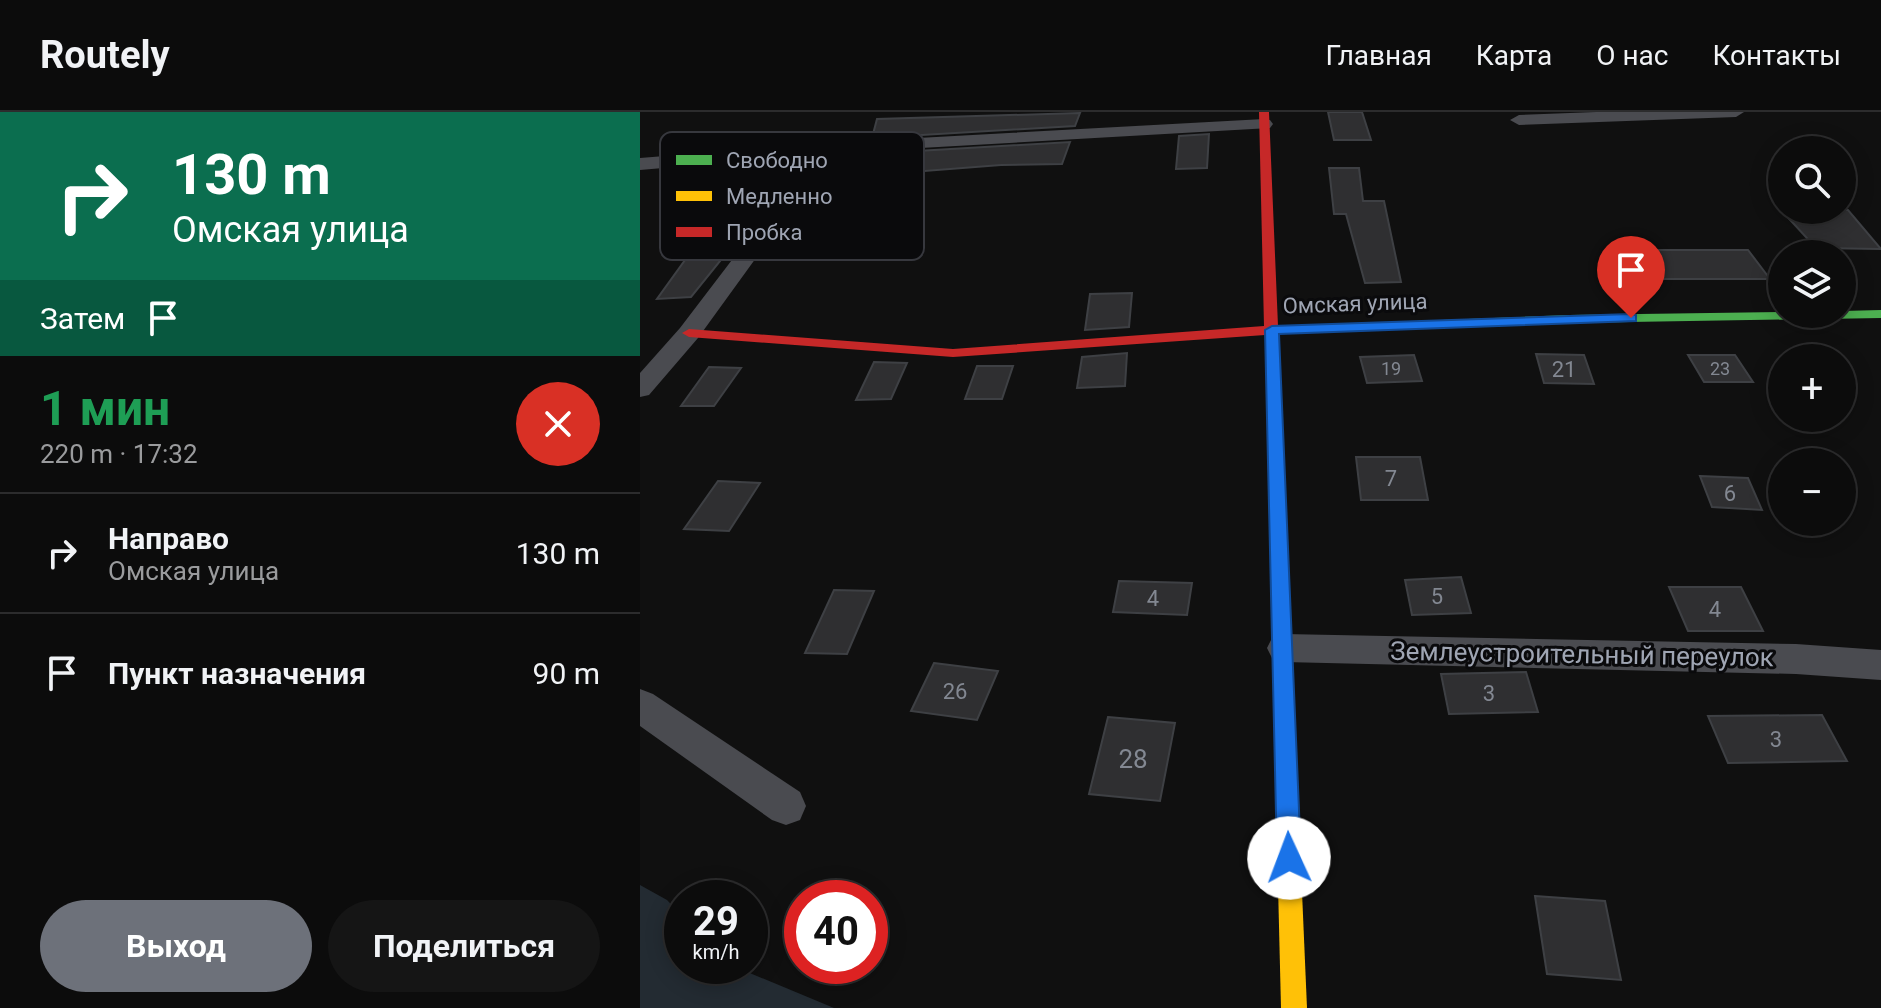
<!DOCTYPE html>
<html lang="ru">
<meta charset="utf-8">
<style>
body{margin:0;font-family:Roboto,sans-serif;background:#151515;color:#f1f3f6;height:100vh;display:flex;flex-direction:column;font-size:30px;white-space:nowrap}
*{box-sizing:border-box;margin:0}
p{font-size:26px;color:#9a9b9d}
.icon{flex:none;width:44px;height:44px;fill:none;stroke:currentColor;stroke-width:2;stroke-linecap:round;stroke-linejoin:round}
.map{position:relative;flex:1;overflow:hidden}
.details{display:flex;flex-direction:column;background:#0c0c0c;width:640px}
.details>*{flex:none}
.guide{background:#0b6e4f;color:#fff;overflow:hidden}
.controls{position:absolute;left:1128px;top:24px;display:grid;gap:16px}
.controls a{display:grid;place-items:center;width:88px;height:88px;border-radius:50%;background:#0c0c0c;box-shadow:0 4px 20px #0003,0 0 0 2px #2c2c2d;font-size:40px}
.speed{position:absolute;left:24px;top:768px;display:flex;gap:16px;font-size:40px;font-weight:700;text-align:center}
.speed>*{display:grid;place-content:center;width:104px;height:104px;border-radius:50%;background:#0c0c0c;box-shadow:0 4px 20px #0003,0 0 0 2px #2c2c2d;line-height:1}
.speed small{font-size:20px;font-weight:400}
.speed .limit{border:12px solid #d22;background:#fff;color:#111}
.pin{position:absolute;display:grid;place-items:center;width:68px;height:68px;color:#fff;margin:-82px -34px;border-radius:50% 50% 50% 0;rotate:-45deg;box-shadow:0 0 8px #0007}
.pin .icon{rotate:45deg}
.me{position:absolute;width:88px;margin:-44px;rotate:358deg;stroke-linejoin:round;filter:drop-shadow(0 0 6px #0008)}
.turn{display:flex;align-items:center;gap:28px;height:168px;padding:0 40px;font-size:36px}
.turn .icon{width:104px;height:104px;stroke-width:2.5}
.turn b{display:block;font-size:56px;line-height:68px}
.then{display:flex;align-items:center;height:76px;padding:0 40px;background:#0003;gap:16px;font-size:30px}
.round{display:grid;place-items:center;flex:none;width:84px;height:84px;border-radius:42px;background:#151515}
.head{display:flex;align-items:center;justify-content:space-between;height:136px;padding:0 40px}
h1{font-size:48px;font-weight:700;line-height:60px;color:#1e9e55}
.button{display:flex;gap:16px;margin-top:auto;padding:16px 40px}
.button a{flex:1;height:92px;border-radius:48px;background:#6d717a;color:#fff;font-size:32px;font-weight:700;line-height:92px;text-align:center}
.button a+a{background:#151515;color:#f1f3f6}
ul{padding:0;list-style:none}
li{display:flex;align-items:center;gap:24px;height:120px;padding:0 40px;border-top:2px solid #2c2c2d}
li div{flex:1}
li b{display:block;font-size:30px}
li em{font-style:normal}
header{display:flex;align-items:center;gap:48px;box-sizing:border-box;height:112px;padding:0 40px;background:#0c0c0c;border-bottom:2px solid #2c2c2d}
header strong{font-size:38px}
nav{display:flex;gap:44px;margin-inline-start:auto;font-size:28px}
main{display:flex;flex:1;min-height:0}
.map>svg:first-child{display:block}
.water{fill:#232b32}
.building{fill:#2f2f31;stroke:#3e4044;stroke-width:2}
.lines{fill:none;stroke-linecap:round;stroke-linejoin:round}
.street{fill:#4a4b50;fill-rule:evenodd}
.fast{fill:#4caf50;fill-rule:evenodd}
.slow{fill:#ffc107;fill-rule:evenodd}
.jam{fill:#c62828;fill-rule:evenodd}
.route{fill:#1a73e8;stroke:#114b97;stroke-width:2}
.labels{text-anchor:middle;stroke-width:6;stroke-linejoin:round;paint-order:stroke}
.far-number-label{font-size:18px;fill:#838892}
.far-street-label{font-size:22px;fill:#9fa5b3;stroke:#0a0a0c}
.number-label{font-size:22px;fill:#838892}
.street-label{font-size:26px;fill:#9fa5b3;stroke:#0a0a0c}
.near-number-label{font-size:26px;fill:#838892}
.key{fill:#0a0a0c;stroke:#37383e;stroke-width:2}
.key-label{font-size:22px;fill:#9fa5b3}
</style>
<header>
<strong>Routely</strong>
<nav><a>Главная</a><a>Карта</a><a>О нас</a><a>Контакты</a></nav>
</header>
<main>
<section class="details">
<div class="guide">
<div class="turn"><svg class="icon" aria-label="right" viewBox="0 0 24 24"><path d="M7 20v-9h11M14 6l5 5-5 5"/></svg><div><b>130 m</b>Омская улица</div></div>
<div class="then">Затем<svg class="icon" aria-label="arrive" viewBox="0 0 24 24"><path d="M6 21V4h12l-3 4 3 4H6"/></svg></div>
</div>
<div class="head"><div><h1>1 мин</h1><p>220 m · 17:32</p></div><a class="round" style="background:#d93025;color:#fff"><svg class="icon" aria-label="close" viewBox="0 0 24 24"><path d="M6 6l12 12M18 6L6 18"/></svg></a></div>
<ul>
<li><svg class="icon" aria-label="right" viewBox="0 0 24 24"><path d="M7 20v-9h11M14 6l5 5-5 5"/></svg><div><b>Направо</b><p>Омская улица</p></div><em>130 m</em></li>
<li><svg class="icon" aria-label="arrive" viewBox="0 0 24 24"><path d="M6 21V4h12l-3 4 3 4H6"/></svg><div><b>Пункт назначения</b></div><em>90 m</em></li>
</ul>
<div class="button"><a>Выход</a><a>Поделиться</a></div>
</section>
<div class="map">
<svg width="1241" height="896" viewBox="0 0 1241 896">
<rect width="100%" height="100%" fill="#101010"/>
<!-- water -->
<polygon class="water" points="0,773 27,788 42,804 42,854 93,854 194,896 0,896"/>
<!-- building -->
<g class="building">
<polygon points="688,0 722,0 731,28 694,28"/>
<polygon points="440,1 435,14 232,26 237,7"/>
<polygon points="569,22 567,56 536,57 539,24"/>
<polygon points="430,30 422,52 361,53 221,64 227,42"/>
<polygon points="689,56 719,56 723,89 744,89 761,170 725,171 706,102 694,102"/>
<polygon points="1141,98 1208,98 1241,137 1176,136"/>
<polygon points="76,105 95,119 93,123 101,123 51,185 17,187"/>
<polygon points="1004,138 1108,138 1130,167 1022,167"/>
<polygon points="492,181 489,215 445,218 450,182"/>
<polygon points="487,241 485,274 437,276 442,245"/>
<polygon points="896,242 944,243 954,272 904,271"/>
<polygon points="774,243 782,269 727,271 720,245"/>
<polygon points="1048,243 1095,243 1113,270 1064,270"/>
<polygon points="234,250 267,251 251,287 216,288"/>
<polygon points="337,254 373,254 362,287 325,287"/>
<polygon points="69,255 101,256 74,294 41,294"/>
<polygon points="716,345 780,345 788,388 721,388"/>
<polygon points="1060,364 1108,366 1122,398 1072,395"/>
<polygon points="78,369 120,371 89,419 44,417"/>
<polygon points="821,465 831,501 772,503 765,468"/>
<polygon points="479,469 552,471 547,503 473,500"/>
<polygon points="1029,475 1101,475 1123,519 1048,519"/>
<polygon points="194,478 234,479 207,542 165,541"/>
<polygon points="294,551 358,559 337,608 271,599"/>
<polygon points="886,560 898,600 809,602 801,562"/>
<polygon points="1182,603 1207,649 1088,651 1068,604"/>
<polygon points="468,605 535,611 520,689 449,682"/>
<polygon points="895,784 965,789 981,868 907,862"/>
</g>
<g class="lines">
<!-- street -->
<g class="street">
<polygon points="956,0 1104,0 1096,5 879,13 870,8 879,3"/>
<polygon points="624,7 630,8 633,12 630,16 192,41 58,226 9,283 0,285 0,261 40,216 172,43 0,58 0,46 187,31"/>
<polygon points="644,522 1156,532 1241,538 1241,568 1156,562 644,550 632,546 627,536 632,526"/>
<polygon points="0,577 13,582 160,680 166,694 160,708 146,713 132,708 0,614"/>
</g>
<!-- fast -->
<polygon class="fast" points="1241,198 1241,206 929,211 725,219 718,215 725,211 929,203 1142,200 1142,202 1202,202 1202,199"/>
<!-- slow -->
<polygon class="slow" points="636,356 644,362 667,896 641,896 628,362"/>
<!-- jam -->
<polygon class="jam" points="619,0 629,0 638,214 725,211 732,215 725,219 638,222 644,362 642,366 636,368 628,362 625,223 313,245 49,225 42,221 49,217 313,237 624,214"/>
</g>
<!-- route -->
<polygon class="route" points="991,202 996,203 996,209 639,222 661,746 658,755 649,758 641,755 637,746 625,218 632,214"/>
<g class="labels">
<!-- far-number labels -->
<g class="far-number-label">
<text x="751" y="263">19</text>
<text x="1080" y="263">23</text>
</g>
<!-- far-street labels -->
<g class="far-street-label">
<text transform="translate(715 191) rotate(-2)" y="8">Омская улица</text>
</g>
<!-- number labels -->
<g class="number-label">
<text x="924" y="265">21</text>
<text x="751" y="374">7</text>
<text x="1090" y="389">6</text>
<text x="797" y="492">5</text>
<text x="513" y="494">4</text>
<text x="1075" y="505">4</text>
<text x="315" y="587">26</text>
<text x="849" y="589">3</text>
<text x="1136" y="635">3</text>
</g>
<!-- street labels -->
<g class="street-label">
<text transform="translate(942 542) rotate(1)" y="9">Землеустроительный переулок</text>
</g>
<!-- near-number labels -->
<g class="near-number-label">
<text x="493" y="656">28</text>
</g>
</g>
<!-- legend -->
<rect x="20" y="20" width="264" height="128" rx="12" class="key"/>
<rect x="36" y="43" width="36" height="10" fill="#4caf50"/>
<rect x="36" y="79" width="36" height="10" fill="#ffc107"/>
<rect x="36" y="115" width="36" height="10" fill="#c62828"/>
<g class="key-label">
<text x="86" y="56">Свободно</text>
<text x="86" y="92">Медленно</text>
<text x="86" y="128">Пробка</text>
</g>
</svg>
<div class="controls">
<a><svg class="icon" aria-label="search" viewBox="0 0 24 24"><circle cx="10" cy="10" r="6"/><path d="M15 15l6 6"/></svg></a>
<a><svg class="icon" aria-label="layers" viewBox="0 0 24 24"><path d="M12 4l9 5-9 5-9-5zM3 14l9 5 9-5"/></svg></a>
<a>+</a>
<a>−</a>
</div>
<div class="speed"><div>29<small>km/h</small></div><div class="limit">40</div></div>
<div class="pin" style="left:991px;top:206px;background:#d93025"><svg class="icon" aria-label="arrive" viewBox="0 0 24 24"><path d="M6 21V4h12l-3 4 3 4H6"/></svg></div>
<svg class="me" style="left:649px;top:746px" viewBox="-20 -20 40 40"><circle r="19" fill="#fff"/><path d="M0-13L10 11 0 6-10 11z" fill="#1a73e8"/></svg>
</div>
</main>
